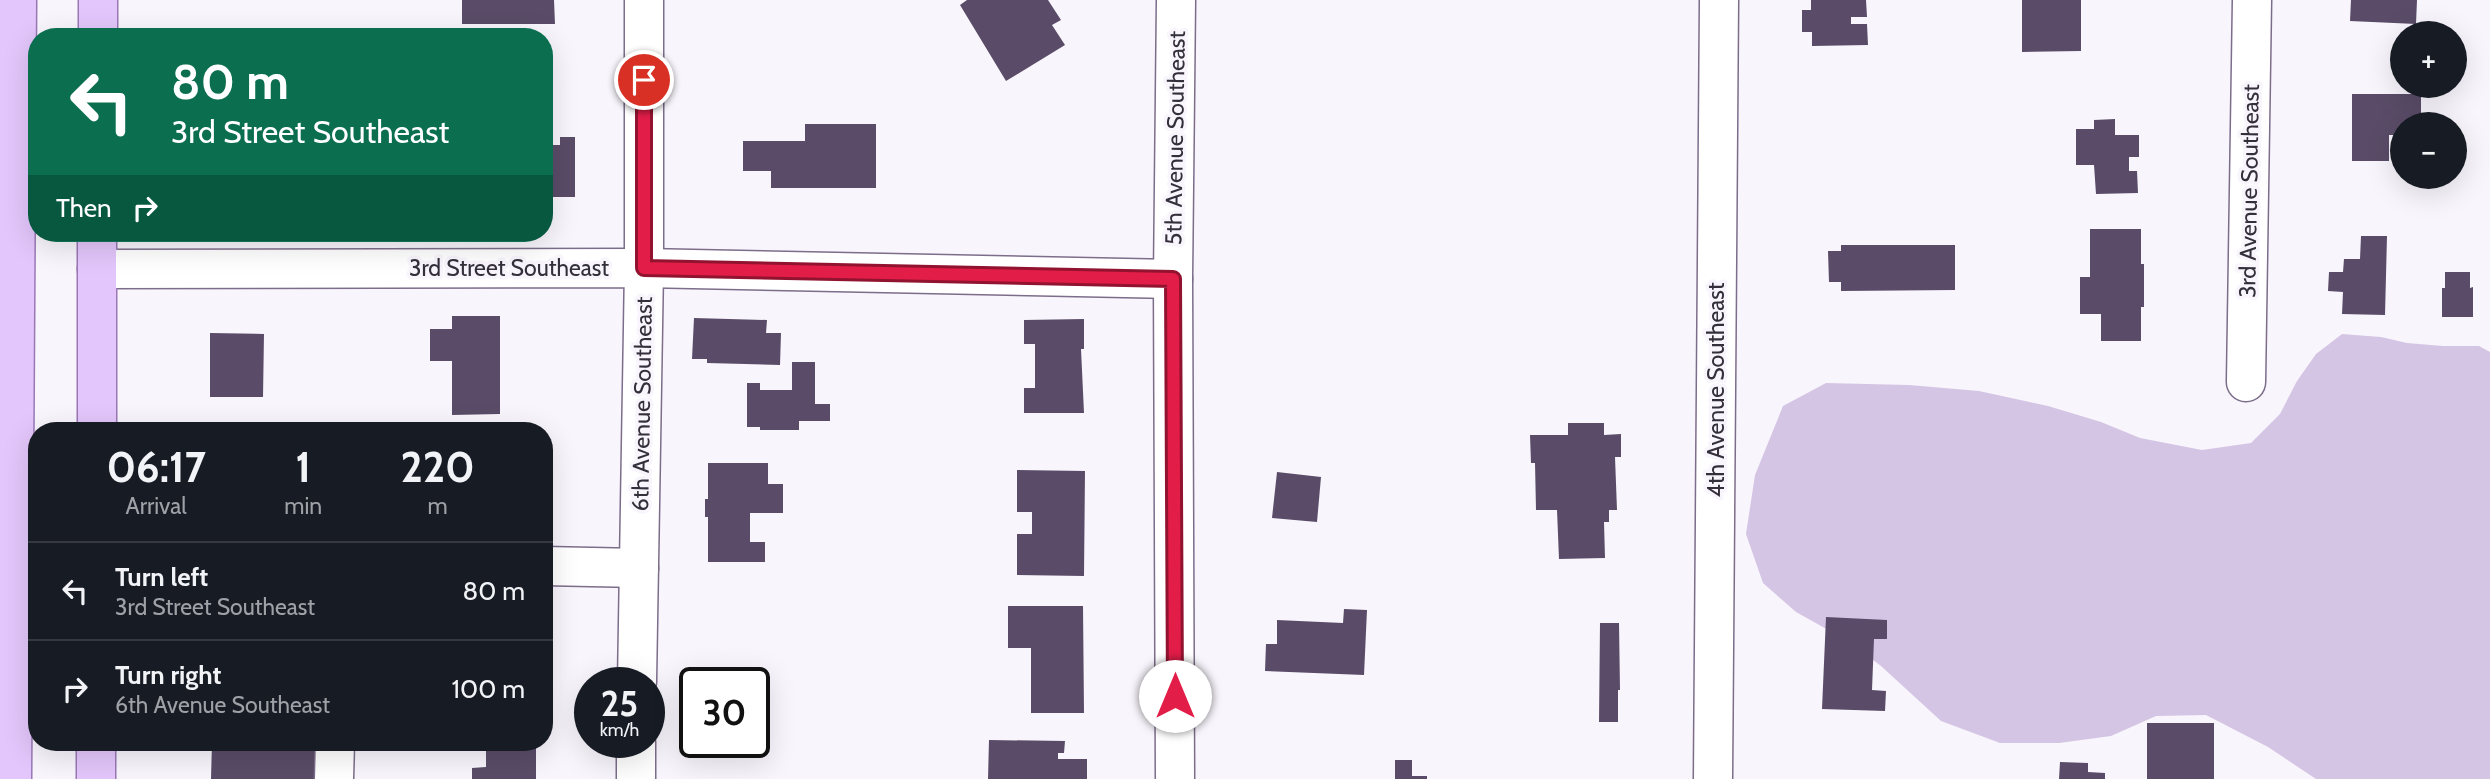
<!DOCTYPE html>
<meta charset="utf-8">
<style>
body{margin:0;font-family:Cabin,sans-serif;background:#20242c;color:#f1f3f6;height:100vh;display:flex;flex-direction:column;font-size:26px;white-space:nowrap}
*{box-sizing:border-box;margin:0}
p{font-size:23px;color:#9ea1a6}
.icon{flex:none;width:38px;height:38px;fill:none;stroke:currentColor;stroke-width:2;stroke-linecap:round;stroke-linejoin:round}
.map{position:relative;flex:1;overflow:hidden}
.panel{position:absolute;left:28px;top:422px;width:525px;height:329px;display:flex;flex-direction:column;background:#171b24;border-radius:28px;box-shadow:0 7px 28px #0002}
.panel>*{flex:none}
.top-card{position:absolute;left:28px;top:28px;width:525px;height:214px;border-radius:28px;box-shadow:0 7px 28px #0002;background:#0b6e4f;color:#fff;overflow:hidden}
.fabs{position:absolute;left:2390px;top:21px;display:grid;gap:14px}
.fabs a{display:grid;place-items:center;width:77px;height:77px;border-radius:50%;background:#171b24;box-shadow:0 7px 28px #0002;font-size:35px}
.speed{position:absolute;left:574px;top:667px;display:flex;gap:14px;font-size:35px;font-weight:700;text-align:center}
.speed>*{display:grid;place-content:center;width:91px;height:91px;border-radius:50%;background:#171b24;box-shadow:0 7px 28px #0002;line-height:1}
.speed small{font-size:18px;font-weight:400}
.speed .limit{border:4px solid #111;border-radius:10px;background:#fff;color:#111}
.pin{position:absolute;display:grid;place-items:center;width:60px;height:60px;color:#fff;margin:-30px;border:4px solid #fff;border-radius:50%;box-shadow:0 2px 7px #0007}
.me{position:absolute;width:77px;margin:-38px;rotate:0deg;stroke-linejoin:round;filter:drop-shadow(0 0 5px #0008)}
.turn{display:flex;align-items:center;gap:24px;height:147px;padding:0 28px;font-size:32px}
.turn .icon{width:91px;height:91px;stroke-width:2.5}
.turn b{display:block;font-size:49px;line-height:60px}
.then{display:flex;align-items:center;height:66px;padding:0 28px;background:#0003;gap:14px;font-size:26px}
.eta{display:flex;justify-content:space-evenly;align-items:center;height:119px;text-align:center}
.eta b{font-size:42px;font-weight:700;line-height:49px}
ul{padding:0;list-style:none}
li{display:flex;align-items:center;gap:21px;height:98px;padding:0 28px;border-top:2px solid #363941}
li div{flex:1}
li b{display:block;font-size:26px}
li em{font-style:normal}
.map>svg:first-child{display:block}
.green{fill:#d5c5e4}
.building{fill:#5a4c68}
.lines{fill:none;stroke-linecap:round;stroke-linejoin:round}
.minor-casing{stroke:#7c6d8a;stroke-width:41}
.major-casing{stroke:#9a78b6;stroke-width:41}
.minor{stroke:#fff;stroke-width:38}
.major{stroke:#e3c6fb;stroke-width:38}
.route-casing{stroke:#92132f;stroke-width:18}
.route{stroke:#e11d48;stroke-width:12}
.labels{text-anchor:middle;stroke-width:7;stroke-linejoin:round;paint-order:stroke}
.street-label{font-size:23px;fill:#352f3b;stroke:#f8f5fc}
</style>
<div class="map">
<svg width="2490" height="779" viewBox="0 0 2490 779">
<rect width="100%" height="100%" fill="#f8f5fc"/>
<!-- green -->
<polygon class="green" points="2342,334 2381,337 2407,343 2443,346 2479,346 2490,352 2490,779 2316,779 2268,747 2206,715 2156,716 2111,736 2059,743 2000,743 1941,721 1881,666 1848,641 1796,612 1763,583 1746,534 1755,475 1783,406 1826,383 1909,385 1979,391 2048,406 2101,422 2140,438 2202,450 2251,443 2280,414 2297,381 2316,354"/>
<!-- building -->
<g class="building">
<polygon points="462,0 554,0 555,24 462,24"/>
<polygon points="967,0 1048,0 1061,20 1052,25 1065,45 1006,81 960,5"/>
<polygon points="1811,0 1866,0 1867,17 1851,17 1851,24 1867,24 1868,45 1812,46 1812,32 1802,32 1802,10 1811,10"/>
<polygon points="2022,0 2081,0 2081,51 2022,52"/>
<polygon points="2351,0 2417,0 2416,24 2350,21"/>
<polygon points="2352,94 2421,94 2421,116 2424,116 2424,124 2403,124 2403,135 2389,135 2389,161 2352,161"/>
<polygon points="2115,119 2115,135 2139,135 2139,157 2129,157 2129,171 2137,171 2138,193 2096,194 2094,165 2076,165 2076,129 2094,129 2094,120"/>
<polygon points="805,124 876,124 876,188 771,188 771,171 743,171 743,141 805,141"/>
<polygon points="560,137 575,137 575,197 544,197 544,145 560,145"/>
<polygon points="2090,229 2141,229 2141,264 2144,264 2144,307 2141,307 2141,341 2101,341 2101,314 2080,314 2080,277 2090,277"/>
<polygon points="2361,236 2387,236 2385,315 2342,314 2343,292 2328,291 2329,272 2343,272 2344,259 2360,259"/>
<polygon points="1841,245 1955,245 1955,290 1841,291 1841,282 1829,282 1828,251 1841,251"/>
<polygon points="2445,272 2470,272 2470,288 2473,287 2473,317 2442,317 2442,288 2445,288"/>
<polygon points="452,316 500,316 500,414 452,415 452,361 430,361 430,329 452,329"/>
<polygon points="694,318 767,320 766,333 781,333 780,365 707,363 707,359 692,359"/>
<polygon points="1084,319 1084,349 1081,349 1084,413 1024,413 1024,388 1035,388 1035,344 1024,344 1024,320"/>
<polygon points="210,333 264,334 263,397 210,397"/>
<polygon points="792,362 815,362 815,404 830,404 830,421 799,421 799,430 760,430 760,427 747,427 747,383 760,383 760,390 792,390"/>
<polygon points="1568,423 1604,423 1604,435 1621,434 1621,457 1615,457 1617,510 1609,510 1609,522 1604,522 1605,558 1559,559 1557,510 1536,510 1535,463 1531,463 1530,435 1568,435"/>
<polygon points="708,463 768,463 768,484 783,484 783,513 750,513 750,542 765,542 765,562 708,562 708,517 705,517 705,499 708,499"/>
<polygon points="1017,470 1085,471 1084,576 1017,575 1017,534 1032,534 1032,512 1017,512"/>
<polygon points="1277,472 1321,477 1317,522 1272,518"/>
<polygon points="1008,606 1083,606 1084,713 1031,713 1031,648 1008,648"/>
<polygon points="1344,609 1367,610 1364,675 1265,671 1266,644 1277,644 1277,620 1343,623"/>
<polygon points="1826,617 1887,620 1887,639 1874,639 1872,690 1886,691 1885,711 1822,709"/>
<polygon points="1600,623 1619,623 1620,690 1618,690 1618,722 1599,722"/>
<rect x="544" y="654" width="4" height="42"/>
<rect x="2147" y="723" width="67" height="56"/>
<polygon points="989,740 1065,741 1064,753 1058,753 1058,759 1087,759 1087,779 988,779"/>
<polygon points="212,742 327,742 327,779 211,779"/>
<polygon points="486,742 536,742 536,779 472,779 472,768 486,767"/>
<polygon points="1395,760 1412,760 1412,776 1427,776 1427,779 1395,779"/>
<polygon points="2060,762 2088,763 2088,772 2105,773 2105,779 2059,779"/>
</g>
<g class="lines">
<!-- minor casing -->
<g class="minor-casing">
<g id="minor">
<polyline points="97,269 644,268 1173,279"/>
<polyline points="2246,382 2252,0"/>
<polyline points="544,566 639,568"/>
<polyline points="637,682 644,268 644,0"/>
<polyline points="334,779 335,742"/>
<polyline points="636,779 636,742"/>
<polyline points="1175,779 1173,279 1176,0"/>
<polyline points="1713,779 1719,0"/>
</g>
</g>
<!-- major casing -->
<g class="major-casing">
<g id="major">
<polyline points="98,37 98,0"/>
<polyline points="97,430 97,233"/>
<polyline points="12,779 17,0"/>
<polyline points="96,779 96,742"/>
</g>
</g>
<!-- minor -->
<use href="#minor" class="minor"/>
<!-- major -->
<use href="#major" class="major"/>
</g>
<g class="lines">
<!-- route casing -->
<g class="route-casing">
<polyline id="route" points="644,80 644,268 1173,279 1175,696"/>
</g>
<!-- route -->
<use href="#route" class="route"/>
</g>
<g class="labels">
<!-- street labels -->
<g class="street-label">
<text transform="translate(1175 138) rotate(-89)" y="8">5th Avenue Southeast</text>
<text transform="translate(2249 191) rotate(-89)" y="8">3rd Avenue Southeast</text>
<text x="509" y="276">3rd Street Southeast</text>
<text transform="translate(1716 390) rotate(-90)" y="8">4th Avenue Southeast</text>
<text transform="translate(642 404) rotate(-89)" y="8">6th Avenue Southeast</text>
</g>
</g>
</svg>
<div class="fabs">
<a>+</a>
<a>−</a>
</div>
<div class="speed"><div>25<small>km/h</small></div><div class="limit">30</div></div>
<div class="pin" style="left:644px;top:80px;background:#d93025"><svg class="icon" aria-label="arrive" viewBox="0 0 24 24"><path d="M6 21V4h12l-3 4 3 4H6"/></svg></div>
<svg class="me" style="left:1175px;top:696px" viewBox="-20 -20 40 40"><circle r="19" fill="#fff"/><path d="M0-13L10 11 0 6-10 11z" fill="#e11d48"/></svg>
<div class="top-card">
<div class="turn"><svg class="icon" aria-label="left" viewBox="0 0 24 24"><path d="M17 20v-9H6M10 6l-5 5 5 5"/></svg><div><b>80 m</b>3rd Street Southeast</div></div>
<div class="then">Then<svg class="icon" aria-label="right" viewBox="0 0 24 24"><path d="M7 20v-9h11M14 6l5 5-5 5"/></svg></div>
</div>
<section class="panel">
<div class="eta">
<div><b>06:17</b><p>Arrival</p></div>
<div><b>1</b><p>min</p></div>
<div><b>220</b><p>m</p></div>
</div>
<ul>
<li><svg class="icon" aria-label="left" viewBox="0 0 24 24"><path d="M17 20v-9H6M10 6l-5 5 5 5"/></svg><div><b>Turn left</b><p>3rd Street Southeast</p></div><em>80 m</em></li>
<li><svg class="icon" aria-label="right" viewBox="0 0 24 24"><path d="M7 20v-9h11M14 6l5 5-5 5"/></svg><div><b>Turn right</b><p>6th Avenue Southeast</p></div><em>100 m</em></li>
</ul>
</section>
</div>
